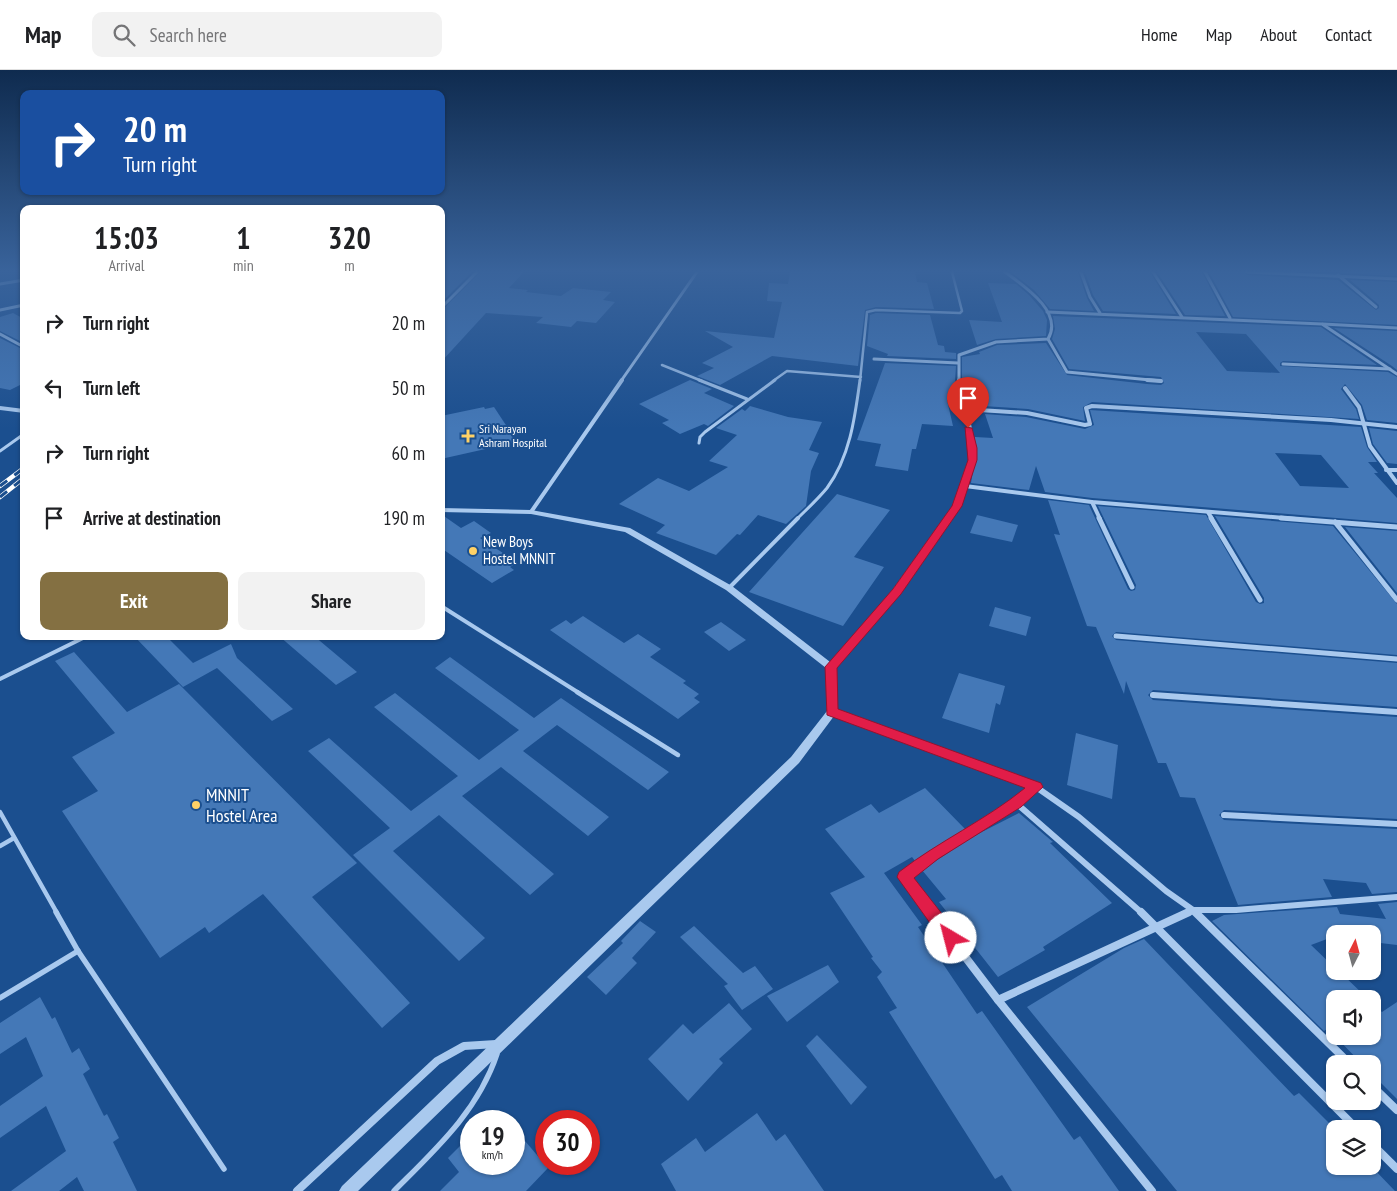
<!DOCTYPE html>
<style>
body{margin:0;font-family:"PT Sans Narrow",sans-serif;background:#f2f2f2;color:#202124;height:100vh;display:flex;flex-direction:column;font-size:19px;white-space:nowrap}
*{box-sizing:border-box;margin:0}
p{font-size:16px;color:#757577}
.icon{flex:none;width:28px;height:28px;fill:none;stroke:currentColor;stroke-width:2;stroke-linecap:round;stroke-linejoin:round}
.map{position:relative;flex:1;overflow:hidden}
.details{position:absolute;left:20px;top:135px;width:425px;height:435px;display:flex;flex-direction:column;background:#fff;border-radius:10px;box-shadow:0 1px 4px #0004}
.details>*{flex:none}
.hud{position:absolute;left:20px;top:20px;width:425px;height:105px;border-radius:10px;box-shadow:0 1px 4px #0004;background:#1a4fa0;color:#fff;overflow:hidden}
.needle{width:32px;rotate:6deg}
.tools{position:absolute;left:1326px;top:855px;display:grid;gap:10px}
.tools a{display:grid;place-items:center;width:55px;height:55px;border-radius:10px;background:#fff;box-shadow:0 1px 4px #0004;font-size:25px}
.speed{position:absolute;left:460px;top:1040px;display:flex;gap:10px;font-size:25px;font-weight:700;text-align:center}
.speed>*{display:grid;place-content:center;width:65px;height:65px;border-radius:50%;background:#fff;box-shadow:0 1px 4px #0004;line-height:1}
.speed small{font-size:12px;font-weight:400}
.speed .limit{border:8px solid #d22;background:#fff;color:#111}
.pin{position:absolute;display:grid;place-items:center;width:42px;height:42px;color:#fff;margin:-51px -21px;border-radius:50% 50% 50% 0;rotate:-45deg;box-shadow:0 0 5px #0007}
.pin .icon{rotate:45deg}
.me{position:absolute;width:55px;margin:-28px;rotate:323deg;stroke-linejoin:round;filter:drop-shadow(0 0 4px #0008)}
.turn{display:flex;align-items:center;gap:18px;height:105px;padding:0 20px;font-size:22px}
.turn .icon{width:65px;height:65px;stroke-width:2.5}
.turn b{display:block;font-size:35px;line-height:42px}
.eta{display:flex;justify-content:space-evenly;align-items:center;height:85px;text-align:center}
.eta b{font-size:30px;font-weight:700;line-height:35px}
.primary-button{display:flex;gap:10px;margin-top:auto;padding:10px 20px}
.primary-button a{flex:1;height:58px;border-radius:10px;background:#847042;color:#fff;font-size:20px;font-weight:700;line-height:58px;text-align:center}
.primary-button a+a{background:#f2f2f2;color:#202124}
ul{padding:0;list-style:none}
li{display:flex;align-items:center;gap:15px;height:65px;padding:0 20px}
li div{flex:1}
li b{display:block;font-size:19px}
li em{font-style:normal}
header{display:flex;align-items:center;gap:30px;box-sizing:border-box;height:70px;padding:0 25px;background:#fff;border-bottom:1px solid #e0e0e0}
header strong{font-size:24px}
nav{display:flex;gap:28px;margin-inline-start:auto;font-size:18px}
.search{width:350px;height:45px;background:#f2f2f2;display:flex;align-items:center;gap:12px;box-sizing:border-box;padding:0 18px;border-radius:10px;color:#757577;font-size:19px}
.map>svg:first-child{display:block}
.building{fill:#4478b7;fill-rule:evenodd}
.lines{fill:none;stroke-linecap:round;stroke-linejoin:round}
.service-far4{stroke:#a9c9ee;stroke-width:2.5}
.service-far3{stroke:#a9c9ee;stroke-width:3}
.service-far2{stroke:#a9c9ee;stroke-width:4}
.service-far1{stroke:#a9c9ee;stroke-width:4.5}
.service{stroke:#a9c9ee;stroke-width:5.5}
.minor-far4{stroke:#a9c9ee;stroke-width:3}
.minor-far3{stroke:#a9c9ee;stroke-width:4}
.minor-far2{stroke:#a9c9ee;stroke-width:5}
.minor-far1{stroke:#a9c9ee;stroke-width:6}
.minor{stroke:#a9c9ee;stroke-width:8}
.tertiary{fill:#a9c9ee;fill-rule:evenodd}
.rail-casing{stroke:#fff;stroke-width:4.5}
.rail{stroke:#1b4f8f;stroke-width:3;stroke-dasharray:9;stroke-linecap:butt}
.route{fill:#e11d48;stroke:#92132f}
.poi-dot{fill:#ffd166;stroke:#1b4f8f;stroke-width:2}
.labels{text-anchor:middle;stroke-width:4;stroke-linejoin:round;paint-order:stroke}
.far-poi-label{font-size:12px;fill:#fff;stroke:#1b4f8f;text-anchor:start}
.poi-label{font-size:15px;fill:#fff;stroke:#1b4f8f;text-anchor:start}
.near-poi-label{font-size:18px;fill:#fff;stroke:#1b4f8f;text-anchor:start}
</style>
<header>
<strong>Map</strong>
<div class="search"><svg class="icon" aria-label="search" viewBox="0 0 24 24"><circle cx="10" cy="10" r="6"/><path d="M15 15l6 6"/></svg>Search here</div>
<nav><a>Home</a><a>Map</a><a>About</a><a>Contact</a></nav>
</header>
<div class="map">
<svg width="1397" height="1121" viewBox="0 0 1397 1121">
<rect width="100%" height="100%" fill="#1b4f8f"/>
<!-- building -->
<g class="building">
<polygon points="441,202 472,202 441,233"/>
<polygon points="480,202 524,202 509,218 528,220 526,222 561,226 573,218 611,222 603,230 615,232 596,253 577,251 571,257 536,253 543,247 486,243 441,292 441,241"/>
<polygon points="790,202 915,202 917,212 927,213 934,239 876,237 865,240 858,296 772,286 720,315 697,306 714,298 702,293 733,277 705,261 774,268 782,232 767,231 769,213 788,214"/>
<polygon points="1011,202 1078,202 1087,228 1094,241 1050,239 1034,220"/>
<polygon points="1085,202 1150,202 1176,244 1103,241 1093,225"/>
<polygon points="1157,202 1202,202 1225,246 1185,245"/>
<polygon points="1209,202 1244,202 1247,205 1338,210 1376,240 1379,238 1379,235 1350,210 1397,212 1397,255 1233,247"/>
<polygon points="1339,202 1397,202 1397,206 1341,203"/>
<polygon points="988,213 1016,214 1029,225 1043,241 1047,250 1046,266 996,269 977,275 969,250 1002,252"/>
<polygon points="13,243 24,249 24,273 0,261 0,247"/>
<polygon points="876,243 930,245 938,275 944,276 945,282 956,283 956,289 887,286 888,284 867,276 870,245"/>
<path d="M1053,246L1321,257L1377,295L1283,291L1280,293V296L1388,302L1397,307V353L1367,350L1362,335L1345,314L1341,319L1356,339L1359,349L1092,332L1083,337L1085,351L1028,339L983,336L982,332L967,331L962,309V287L980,284L979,282L997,275L1046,273L1067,305L1147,314L1161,315L1164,313L1161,307L1069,299L1052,269L1055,259ZM1196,262L1246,264L1280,303L1227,301Z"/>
<polygon points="1334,258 1397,261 1397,300 1392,296"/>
<polygon points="0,268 24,280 24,313 10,320 0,318"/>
<polygon points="885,293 956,296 955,311 959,331 947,330 953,356 922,354 916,379 912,379 908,401 875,396 881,374 857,370"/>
<polygon points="690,310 712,319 704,323 734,336 708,356 704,354 680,364 662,353 669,350 639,334"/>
<polygon points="750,336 788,347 822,352 809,380 819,383 811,401 806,436 786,454 758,445 740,465 737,464 716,485 656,463 665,455 619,434 658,408 689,421 728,397 709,391 737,365 716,358 742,339 745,341"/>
<polygon points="484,337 485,339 494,337 517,372 441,389 441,346"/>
<path d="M1090,340L1361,357L1367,377L1377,392H1368L1378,403H1374L1397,428V453L1092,428L1045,422L1036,396L1029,420L971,413L975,387V367L993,368L985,344L1026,347L1085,359L1094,355ZM1275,383L1321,385L1349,418L1300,416Z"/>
<polygon points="1369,358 1397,361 1397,394 1387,393 1373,374"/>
<polygon points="837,424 890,440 854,487 884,497 843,556 749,522"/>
<polygon points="1048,430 1089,435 1128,519 1131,521 1135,520 1136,515 1098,436 1206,445 1256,532 1260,534 1264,533 1264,528 1215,446 1333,456 1397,534 1397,585 1116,562 1112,566 1116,570 1397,593 1397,637 1153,620 1148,625 1153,630 1397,647 1397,749 1224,740 1219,745 1224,750 1397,759 1397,822 1372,824 1366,813 1323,809 1332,827 1238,835 1195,728 1180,727 1166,693 1158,693 1126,611 1124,624 1096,557 1087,556 1054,464 1060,465"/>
<polygon points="441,444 461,458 474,451 491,463 480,468 506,485 503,487 515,494 510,497 514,500 492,513 441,478"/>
<polygon points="977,445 1018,455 1012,472 970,463"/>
<polygon points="1345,457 1397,461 1397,523"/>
<polygon points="995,537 1031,547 1026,566 989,556"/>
<polygon points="583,546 624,573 638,564 661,579 650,587 686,611 683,613 699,624 694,628 700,632 678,649 550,560 566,550 571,554"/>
<polygon points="721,552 746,570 729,581 704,562"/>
<polygon points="134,566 166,566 193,593 231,574 237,588 293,639 272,651 217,598 183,617"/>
<polygon points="279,566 314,566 357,602 336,615"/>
<polygon points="74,582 127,642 179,614 357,793 312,827 410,933 382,958 263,824 209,863 205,857 160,888 62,741 98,721 72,687 115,663 55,591"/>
<polygon points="450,587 534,648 561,628 669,702 648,720 557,655 523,681 609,747 588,766 501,697 462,726 554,804 530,825 439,745 393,781 485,868 459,891 353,785 390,758 308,681 329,668 411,741 458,706 374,637 395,623 479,690 519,660 435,598"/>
<polygon points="959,603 1005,616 1000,635 996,633 989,663 942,648"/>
<polygon points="1076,663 1118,675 1112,729 1067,715"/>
<polygon points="925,718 965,759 916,792 912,787 884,803 922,855 918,857 977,944 982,941 1074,1070 1080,1066 1119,1121 1012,1121 1002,1105 995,1109 889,942 897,938 877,907 882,902 871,888 873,887 830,823 865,807 825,759 871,734 879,743"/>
<polygon points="1019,743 1053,772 1050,773 1112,833 1043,877 1045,880 998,907 939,832 946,829 922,800 972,767"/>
<polygon points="1397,832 1397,875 1372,872 1372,864 1335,864 1335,866 1311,875 1335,898 1335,901 1339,901 1368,929 1335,929 1335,954 1324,961 1212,851 1224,845 1337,837 1340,844 1386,849 1378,834"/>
<polygon points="640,851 656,862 632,888 637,893 606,925 587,907 623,873 621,871"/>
<polygon points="694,856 743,903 755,896 773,919 742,940 724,916 728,914 680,867"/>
<polygon points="1144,869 1294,1026 1299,1023 1335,1059 1335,1096 1371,1096 1395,1121 1177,1121 1027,937 1124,878"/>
<polygon points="828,895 839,912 787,952 767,926"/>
<polygon points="40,927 52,949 55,947 72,983 79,978 90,999 83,1004 104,1046 107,1044 119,1068 113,1072 137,1121 84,1121 77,1107 59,1121 11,1121 66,1081 46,1036 0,1068 0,1036 43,1006 26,967 0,984 0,953"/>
<polygon points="1397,932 1397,1029 1372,1004 1372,994 1362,994 1335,966 1372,966 1372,933 1382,942"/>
<polygon points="729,933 752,959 719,989 723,993 688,1031 648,989 683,954 693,964"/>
<polygon points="817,965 867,1017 851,1035 806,976"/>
<polygon points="757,1043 776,1071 785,1064 824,1121 676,1121 661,1094 696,1068 705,1082"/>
<polygon points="514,1058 548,1098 526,1121 440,1121 459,1102 448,1088 471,1065 471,1094 514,1094"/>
</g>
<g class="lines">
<!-- service-far4 -->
<g class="service-far4">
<polyline points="662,295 702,311"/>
<polyline points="773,311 787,301 861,307"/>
<polyline points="860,311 867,242 876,240 960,243 962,241 952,202"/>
</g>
<!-- service-far3 -->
<g class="service-far3">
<polyline points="699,310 747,329"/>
<polyline points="699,373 700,367 705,362 775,310"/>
<polyline points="0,381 24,364"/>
<path d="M797,449C807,439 818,429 827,418C850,387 855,347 860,310"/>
</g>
<!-- service-far2 -->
<g class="service-far2">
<polyline points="729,518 798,448"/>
<polyline points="441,536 579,623"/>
<polyline points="0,609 87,566"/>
</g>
<!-- service-far1 -->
<g class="service-far1">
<polyline points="577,622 678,685"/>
<polyline points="0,742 57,843"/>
<polyline points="0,776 14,768"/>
</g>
<!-- service -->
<g class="service">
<polyline points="56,842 78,881 224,1099"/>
<polyline points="0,928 78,881"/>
<path d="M394,1121C436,1079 478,1041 497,984"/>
</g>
<!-- minor-far4 -->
<g class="minor-far4">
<polyline points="1081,202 1090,227 1100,243"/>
<polyline points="1153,202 1182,247"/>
<polyline points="1205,202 1230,248"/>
<polyline points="1247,202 1397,209"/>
<polyline points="1338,205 1376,237"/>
<polyline points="0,214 24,210"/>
<polyline points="441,238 477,202"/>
<polyline points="0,240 24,235"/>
<polyline points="1047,242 1322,254 1397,304"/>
<polyline points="1323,254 1397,258"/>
<polyline points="0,264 24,277"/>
<polyline points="1048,269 1067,302 1161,311"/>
<polyline points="874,289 958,293"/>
<polyline points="1283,294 1390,299"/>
<polyline points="621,311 697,202"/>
<path d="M959,311V285L996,272L1048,269C1064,242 1024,216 1005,202"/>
</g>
<!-- minor-far3 -->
<g class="minor-far3">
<polyline points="1147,310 1161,311"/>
<polyline points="1345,318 1359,337 1370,376 1397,413"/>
<polyline points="964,339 1027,343 1085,355 1090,354 1086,338 1092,336 1331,350 1397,357"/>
<polyline points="1386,400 1397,400"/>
<polyline points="965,416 1092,432 1296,449"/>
<polyline points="1092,432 1100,449"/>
<polyline points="531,442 622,310"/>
<polyline points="1208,442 1212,449"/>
<path d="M947,449C964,424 976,394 971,364C968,346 961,328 959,310"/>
</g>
<!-- minor-far2 -->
<g class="minor-far2">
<polyline points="1099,448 1132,517"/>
<polyline points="1211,448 1260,530"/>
<polyline points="1281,448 1397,457"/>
<polyline points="1335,452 1397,530"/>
<polyline points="1116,566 1397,589"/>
<polyline points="831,597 894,522 948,448"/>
</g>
<!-- minor-far1 -->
<g class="minor-far1">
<polyline points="1153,625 1397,642"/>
<polyline points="832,642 1036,717 1079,747 1166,821 1193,840 1236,840 1397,827"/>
<polyline points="1016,733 1142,843"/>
<polyline points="1224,745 1397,754"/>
<path d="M932,843L904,807C946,774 994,750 1036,717"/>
<polyline points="1186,843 1193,840 1196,843"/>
</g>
<!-- minor -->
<g class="minor">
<polyline points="931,842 998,930 1152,1121"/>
<polyline points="1141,842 1357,1059"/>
<polyline points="1195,842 1350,994"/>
<polyline points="998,930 1189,842"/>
<polyline points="1372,1016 1397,1040"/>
<polyline points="1372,1074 1397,1099"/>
<polyline points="297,1121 437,991 464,976 496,974"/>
</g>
<!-- tertiary -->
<g class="tertiary">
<polygon points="0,336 24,339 24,343 0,340"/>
<polygon points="441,438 531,440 630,458 732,516 834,595 836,597 837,642 799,693 358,1121 339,1121 342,1116 791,687 827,641 826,598 726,520 625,462 531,444 441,442"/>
</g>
<!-- rail casing -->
<g class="rail-casing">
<g id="rail">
<polyline points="0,416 24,398"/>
<polyline points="0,427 24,408"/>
</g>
</g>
<!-- rail -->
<use href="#rail" class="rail"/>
</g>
<!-- sky -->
<linearGradient id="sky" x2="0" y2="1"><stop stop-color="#0f2b4f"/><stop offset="0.56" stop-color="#39639b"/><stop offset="1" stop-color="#39639b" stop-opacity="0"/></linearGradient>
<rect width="1397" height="359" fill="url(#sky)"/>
<!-- route -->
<path class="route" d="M965,357L972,358L977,378V390L962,436L901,524L837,598L838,639L1041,713L1043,717L1021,737L938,789L914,808L957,863L959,868L957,874L951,876L945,874L897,807L899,802C939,771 986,750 1025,718L827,645L825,597L893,519L952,436L968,390Z"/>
<!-- markers -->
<g class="poi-dot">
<path d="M465.5 358.5h5v5h5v5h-5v5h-5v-5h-5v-5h5z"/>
<circle cx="473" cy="481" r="5"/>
<circle cx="196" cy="735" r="5"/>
</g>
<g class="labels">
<!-- far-poi labels -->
<g class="far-poi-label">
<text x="479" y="363">Sri Narayan<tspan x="479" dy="14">Ashram Hospital</tspan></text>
</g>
<!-- poi labels -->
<g class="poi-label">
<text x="483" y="477">New Boys<tspan x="483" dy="17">Hostel MNNIT</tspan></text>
</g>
<!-- near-poi labels -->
<g class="near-poi-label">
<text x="206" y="731">MNNIT<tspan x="206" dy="21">Hostel Area</tspan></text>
</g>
</g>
</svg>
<div class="tools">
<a><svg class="needle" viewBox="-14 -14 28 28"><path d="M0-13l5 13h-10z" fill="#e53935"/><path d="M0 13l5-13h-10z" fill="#757577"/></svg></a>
<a><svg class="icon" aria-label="sound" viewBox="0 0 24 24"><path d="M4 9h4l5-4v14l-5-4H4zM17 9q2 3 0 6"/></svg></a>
<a><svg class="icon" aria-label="search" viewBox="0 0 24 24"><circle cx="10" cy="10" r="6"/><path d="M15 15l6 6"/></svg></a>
<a><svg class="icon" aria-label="layers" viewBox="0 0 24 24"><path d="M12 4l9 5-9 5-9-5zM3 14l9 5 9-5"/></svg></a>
</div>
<div class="speed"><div>19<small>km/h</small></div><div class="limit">30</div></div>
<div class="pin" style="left:968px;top:358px;background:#d93025"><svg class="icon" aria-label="arrive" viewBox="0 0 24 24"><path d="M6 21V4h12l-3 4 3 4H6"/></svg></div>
<svg class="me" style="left:951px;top:868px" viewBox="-20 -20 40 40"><circle r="19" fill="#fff"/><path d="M0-13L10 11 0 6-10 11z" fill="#e11d48"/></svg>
<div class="hud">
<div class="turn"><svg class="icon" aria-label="right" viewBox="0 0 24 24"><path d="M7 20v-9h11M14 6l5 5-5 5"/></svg><div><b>20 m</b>Turn right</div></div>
</div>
<section class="details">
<div class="eta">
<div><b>15:03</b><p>Arrival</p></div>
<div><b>1</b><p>min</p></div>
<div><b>320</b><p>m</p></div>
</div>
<ul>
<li><svg class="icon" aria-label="right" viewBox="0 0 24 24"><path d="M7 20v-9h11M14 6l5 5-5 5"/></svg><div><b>Turn right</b></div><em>20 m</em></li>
<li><svg class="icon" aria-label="left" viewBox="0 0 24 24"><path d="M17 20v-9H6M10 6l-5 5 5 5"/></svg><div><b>Turn left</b></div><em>50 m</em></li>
<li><svg class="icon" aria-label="right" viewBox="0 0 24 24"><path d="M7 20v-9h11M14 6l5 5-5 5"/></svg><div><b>Turn right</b></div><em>60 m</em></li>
<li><svg class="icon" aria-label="arrive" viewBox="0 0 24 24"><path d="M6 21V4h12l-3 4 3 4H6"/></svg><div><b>Arrive at destination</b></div><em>190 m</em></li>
</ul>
<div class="primary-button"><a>Exit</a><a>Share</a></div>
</section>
</div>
